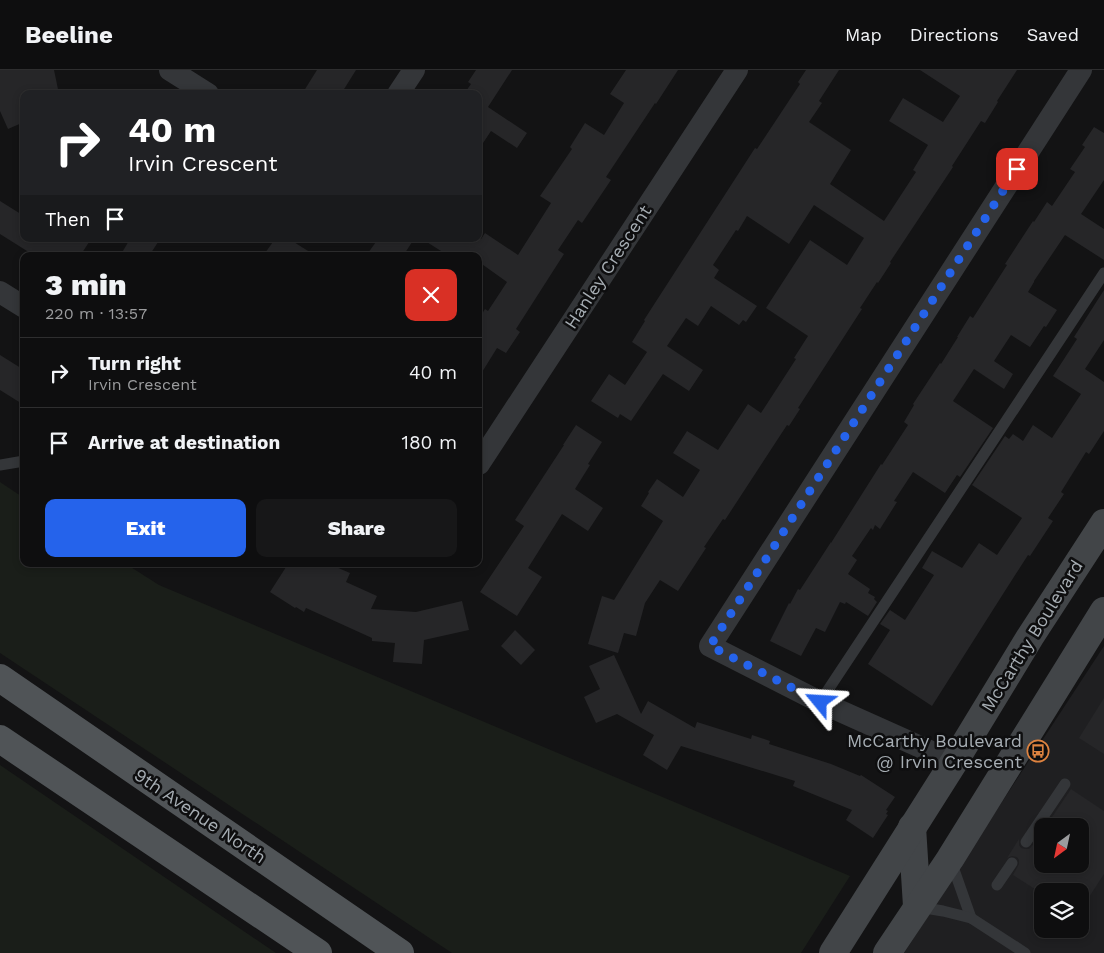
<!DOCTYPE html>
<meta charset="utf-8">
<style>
body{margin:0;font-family:"Work Sans",sans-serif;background:#171718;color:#f1f3f6;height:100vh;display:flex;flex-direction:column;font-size:19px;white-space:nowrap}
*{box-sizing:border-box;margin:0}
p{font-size:16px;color:#9b9c9e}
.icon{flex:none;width:28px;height:28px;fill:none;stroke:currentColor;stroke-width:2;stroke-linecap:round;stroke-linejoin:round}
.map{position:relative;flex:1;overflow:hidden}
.drawer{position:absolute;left:20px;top:182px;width:462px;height:315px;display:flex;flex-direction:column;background:#0e0e0f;border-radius:10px;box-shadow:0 2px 8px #0003,0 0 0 1px #2e2e2f}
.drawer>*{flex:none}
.banner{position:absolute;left:20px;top:20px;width:462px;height:152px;border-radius:10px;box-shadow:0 2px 8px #0003,0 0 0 1px #2e2e2f;background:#202124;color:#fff;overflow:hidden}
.needle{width:32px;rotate:213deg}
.buttons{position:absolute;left:1034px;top:748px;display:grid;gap:10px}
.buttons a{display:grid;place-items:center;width:55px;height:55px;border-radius:10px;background:#0e0e0f;box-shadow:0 2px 8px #0003,0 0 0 1px #2e2e2f;font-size:25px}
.pin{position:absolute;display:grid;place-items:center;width:42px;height:42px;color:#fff;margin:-21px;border-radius:10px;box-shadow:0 2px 8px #0006}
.me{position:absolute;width:55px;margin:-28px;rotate:297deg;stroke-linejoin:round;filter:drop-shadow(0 0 4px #0008)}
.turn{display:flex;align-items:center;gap:18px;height:105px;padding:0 25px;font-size:22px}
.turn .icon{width:65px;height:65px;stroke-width:2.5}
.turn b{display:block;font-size:35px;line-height:42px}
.then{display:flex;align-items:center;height:48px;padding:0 25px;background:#0003;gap:10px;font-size:19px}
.round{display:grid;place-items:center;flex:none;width:52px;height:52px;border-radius:10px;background:#171718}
.summary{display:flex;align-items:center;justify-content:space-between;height:85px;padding:0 25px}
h1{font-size:30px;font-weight:800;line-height:38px}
.action{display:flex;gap:10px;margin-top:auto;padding:10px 25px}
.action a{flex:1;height:58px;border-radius:10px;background:#2563eb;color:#fff;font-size:20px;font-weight:800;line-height:58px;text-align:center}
.action a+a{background:#171718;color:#f1f3f6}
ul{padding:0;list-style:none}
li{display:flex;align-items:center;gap:15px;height:70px;padding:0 25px;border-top:1px solid #2e2e2f}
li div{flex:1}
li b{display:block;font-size:19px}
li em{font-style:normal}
header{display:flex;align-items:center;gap:30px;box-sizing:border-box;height:70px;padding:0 25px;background:#0e0e0f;border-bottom:1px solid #2e2e2f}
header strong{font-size:24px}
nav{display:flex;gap:28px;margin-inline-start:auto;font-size:18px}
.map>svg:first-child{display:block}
.built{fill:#1f1f21;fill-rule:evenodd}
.green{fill:#1a1e19}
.building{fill:#262628}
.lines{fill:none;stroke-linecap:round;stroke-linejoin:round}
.service{stroke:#343639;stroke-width:11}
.minor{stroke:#343639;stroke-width:22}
.secondary{stroke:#424548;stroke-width:28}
.primary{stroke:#505457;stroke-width:28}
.route{stroke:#2563eb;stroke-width:9;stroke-dasharray:0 16.2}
.labels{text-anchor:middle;stroke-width:5;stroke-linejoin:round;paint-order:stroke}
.street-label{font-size:18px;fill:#a6adb3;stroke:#0e0e0f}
.poi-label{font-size:18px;fill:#a6adb3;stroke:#0e0e0f;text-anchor:end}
</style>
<header>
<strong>Beeline</strong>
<nav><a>Map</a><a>Directions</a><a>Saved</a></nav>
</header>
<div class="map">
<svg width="1104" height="883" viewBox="0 0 1104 883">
<rect width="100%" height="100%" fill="#131314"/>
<!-- built -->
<path class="built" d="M1104,576V883H904L960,796ZM1042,756H1080V794H1042ZM1042,821H1080V859H1042Z"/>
<!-- green -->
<g class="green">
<polygon points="0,412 24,428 24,494 126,494 159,515 850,806 801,883 452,883 0,583"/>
<polygon points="0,695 276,883 0,883"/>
</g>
<!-- building -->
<g class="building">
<polygon points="0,0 54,0 59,24 24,24 24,52 8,59 0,41"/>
<polygon points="317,0 356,0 341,24 302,24"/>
<polygon points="476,0 512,0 488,37 527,63 517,78 491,61 479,79 479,24 464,24 471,14 468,12"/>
<polygon points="626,0 678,0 656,34 655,33 606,107 611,110 582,153 578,150 558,180 564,184 516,259 520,262 506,283 497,278 479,307 479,249 485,239 488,241 507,212 479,192 479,186 449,186 422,169 481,169 485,163 518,185 551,133 540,126 572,79 570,77 585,53 604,65 624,33 610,24"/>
<polygon points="806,0 839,0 819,31 822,33 809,52 851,80 830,114 884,151 916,102 913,100 928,75 889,51 903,28 943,52 960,26 920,0 1017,0 997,31 998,32 985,53 981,51 952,96 953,97 890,192 891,193 878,213 877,212 860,238 862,239 798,338 800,339 789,356 787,355 725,450 723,449 704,477 706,478 678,521 660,510 645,533 636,566 624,563 618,583 588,574 602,526 614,530 663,451 641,436 649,423 648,422 657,409 683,427 700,400 673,383 687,361 718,380 748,334 761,343 796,289 794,288 808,266 766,238 810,170 847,195 864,168 814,135 789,174 747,146 738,161 736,160 713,195 719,200 714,208 757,236 746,252 743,250 739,255 711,236 698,256 686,248 667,276 703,300 689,321 663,304 631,351 620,344 618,348 591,331 609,304 625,315 647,282 632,272 645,251 644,250 755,78 757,79 800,14 798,12"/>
<polygon points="1094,57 1104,63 1104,110 1081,144 1104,159 1104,190 1065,165 1034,211 1034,212 1028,222 1057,240 1046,257 1044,256 1030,277 1011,265 994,291 1013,304 1004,319 974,299 953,331 993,358 960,407 957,405 945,423 913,402 894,431 897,432 880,459 875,455 873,460 871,458 852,486 857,490 848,504 870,519 868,523 875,527 874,529 877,532 868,546 846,532 845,534 840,532 825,562 816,558 801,586 770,571 789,533 790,534 798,519 800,520 831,472 831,473 881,394 882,395 908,355 904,352 914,335 913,334 940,293 941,294 958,267 957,267 970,246 973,248 1007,195 1005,194 1033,151 1034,152 1047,132 1052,136 1075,102 1070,99 1085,77 1082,75"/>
<polygon points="0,131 24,146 24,169 91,169 80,186 35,186 0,164"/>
<polygon points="130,169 160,169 149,186 120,186"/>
<polygon points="275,169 289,169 316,186 263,186"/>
<polygon points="378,169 414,169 403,186 366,186"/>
<polygon points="1104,220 1104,270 1085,299 1104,312 1104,361 1089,384 1086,382 1061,422 1064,424 1048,448 1053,451 1030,486 1028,485 1003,524 932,636 868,594 890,560 880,554 890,540 905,550 934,505 922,498 932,481 962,498 979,473 997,485 1022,448 972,415 1005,366 1009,369 1013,364 1023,371 1033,355 1052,368 1081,324 1053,306 1077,269 1074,267"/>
<polygon points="0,285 24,300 24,335 0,320"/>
<polygon points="576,355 602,372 588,394 590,395 575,419 603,438 588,461 562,444 528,498 542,507 517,546 480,522 524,456 515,450 564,375 563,375"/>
<polygon points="288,494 329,494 350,503 346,512 377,526 371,539 416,542 462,531 469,560 424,570 422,594 393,592 395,573 372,571 372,568 306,538 304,542 296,537 295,538 270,522"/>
<polygon points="515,560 535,580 521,595 501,576"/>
<polygon points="614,585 641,644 648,631 695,658 697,652 751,669 752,665 770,671 769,674 831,694 860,706 861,705 895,727 886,740 888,741 886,744 888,745 873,768 846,750 852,740 793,716 795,711 681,676 667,700 643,685 654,665 617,644 596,653 584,627 600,619 589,596"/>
<polygon points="1104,628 1104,684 1079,668"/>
<polygon points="1071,719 1104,741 1104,804 1080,841 1080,821 1038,821 1013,805 1019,794 1019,790 1017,787 1012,786 1007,788 1019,769 1019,775 1021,778 1025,779 1029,779 1032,776 1042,761 1042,794 1080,794 1080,756 1046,756"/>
</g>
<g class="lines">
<!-- service -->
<g class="service">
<polyline points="0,395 24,391"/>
<polyline points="820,632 1104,203"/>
<polyline points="1026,772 1065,714"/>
<polyline points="951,791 971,848"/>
<polyline points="997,815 1012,793"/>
<polyline points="919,837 943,841 971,848 1025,883"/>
</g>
<!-- minor -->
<g class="minor">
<polyline points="170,0 208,24"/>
<polyline points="398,24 414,0"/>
<polyline points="0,222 24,237"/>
<polyline points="479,394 737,0"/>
<polyline points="954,692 820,632 710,576 1081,0"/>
</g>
<!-- secondary -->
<g class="secondary">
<polyline points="912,757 917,836"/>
<polyline points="833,883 954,692 1030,567 1104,453"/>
<polyline points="887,883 950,789 1104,541"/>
</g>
<!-- primary -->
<g class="primary">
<polyline points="0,608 400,883"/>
<polyline points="0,669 318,883"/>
</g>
</g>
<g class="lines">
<!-- route -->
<polyline class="route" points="820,632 710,576 1017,99"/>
</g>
<!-- icons -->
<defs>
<g id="bus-ring" transform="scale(1.125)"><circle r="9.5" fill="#0e0e0f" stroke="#de8340" stroke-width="1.5"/><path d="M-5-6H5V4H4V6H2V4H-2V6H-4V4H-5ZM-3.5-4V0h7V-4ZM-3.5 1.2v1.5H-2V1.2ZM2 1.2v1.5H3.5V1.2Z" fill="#de8340"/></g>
</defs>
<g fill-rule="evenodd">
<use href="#bus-ring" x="1038" y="681"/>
</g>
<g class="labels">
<!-- street labels -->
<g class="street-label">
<text transform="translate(608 197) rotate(-57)" y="6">Hanley Crescent</text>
<text transform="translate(1032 566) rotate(-58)" y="6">McCarthy Boulevard</text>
<text transform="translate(200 746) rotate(34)" y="6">9th Avenue North</text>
</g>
<!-- poi labels -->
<g class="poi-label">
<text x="1022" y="677">McCarthy Boulevard<tspan x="1022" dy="21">@ Irvin Crescent</tspan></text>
</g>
</g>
</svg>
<div class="buttons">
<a><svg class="needle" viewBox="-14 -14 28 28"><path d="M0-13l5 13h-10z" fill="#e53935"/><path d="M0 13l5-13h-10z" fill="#9b9c9e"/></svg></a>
<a><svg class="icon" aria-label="layers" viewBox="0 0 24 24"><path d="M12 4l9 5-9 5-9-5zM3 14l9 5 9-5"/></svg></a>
</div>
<div class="pin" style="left:1017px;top:99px;background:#d93025"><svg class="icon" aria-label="arrive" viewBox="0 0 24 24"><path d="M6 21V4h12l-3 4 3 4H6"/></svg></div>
<svg class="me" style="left:820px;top:632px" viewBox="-20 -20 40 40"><path d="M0-17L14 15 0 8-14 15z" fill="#2563eb" stroke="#fff" stroke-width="4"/></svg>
<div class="banner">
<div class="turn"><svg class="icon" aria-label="right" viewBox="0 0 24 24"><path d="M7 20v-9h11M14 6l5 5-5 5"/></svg><div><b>40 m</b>Irvin Crescent</div></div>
<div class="then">Then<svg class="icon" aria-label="arrive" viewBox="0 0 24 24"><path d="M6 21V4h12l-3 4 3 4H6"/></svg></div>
</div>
<section class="drawer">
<div class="summary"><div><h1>3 min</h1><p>220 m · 13:57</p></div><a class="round" style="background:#d93025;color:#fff"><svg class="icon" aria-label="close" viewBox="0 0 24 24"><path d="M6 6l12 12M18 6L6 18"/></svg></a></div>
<ul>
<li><svg class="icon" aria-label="right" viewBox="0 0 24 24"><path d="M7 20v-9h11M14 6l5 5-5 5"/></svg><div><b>Turn right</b><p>Irvin Crescent</p></div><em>40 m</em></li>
<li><svg class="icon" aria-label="arrive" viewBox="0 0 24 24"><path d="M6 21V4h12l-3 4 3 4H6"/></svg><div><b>Arrive at destination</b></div><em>180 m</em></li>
</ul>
<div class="action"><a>Exit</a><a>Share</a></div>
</section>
</div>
